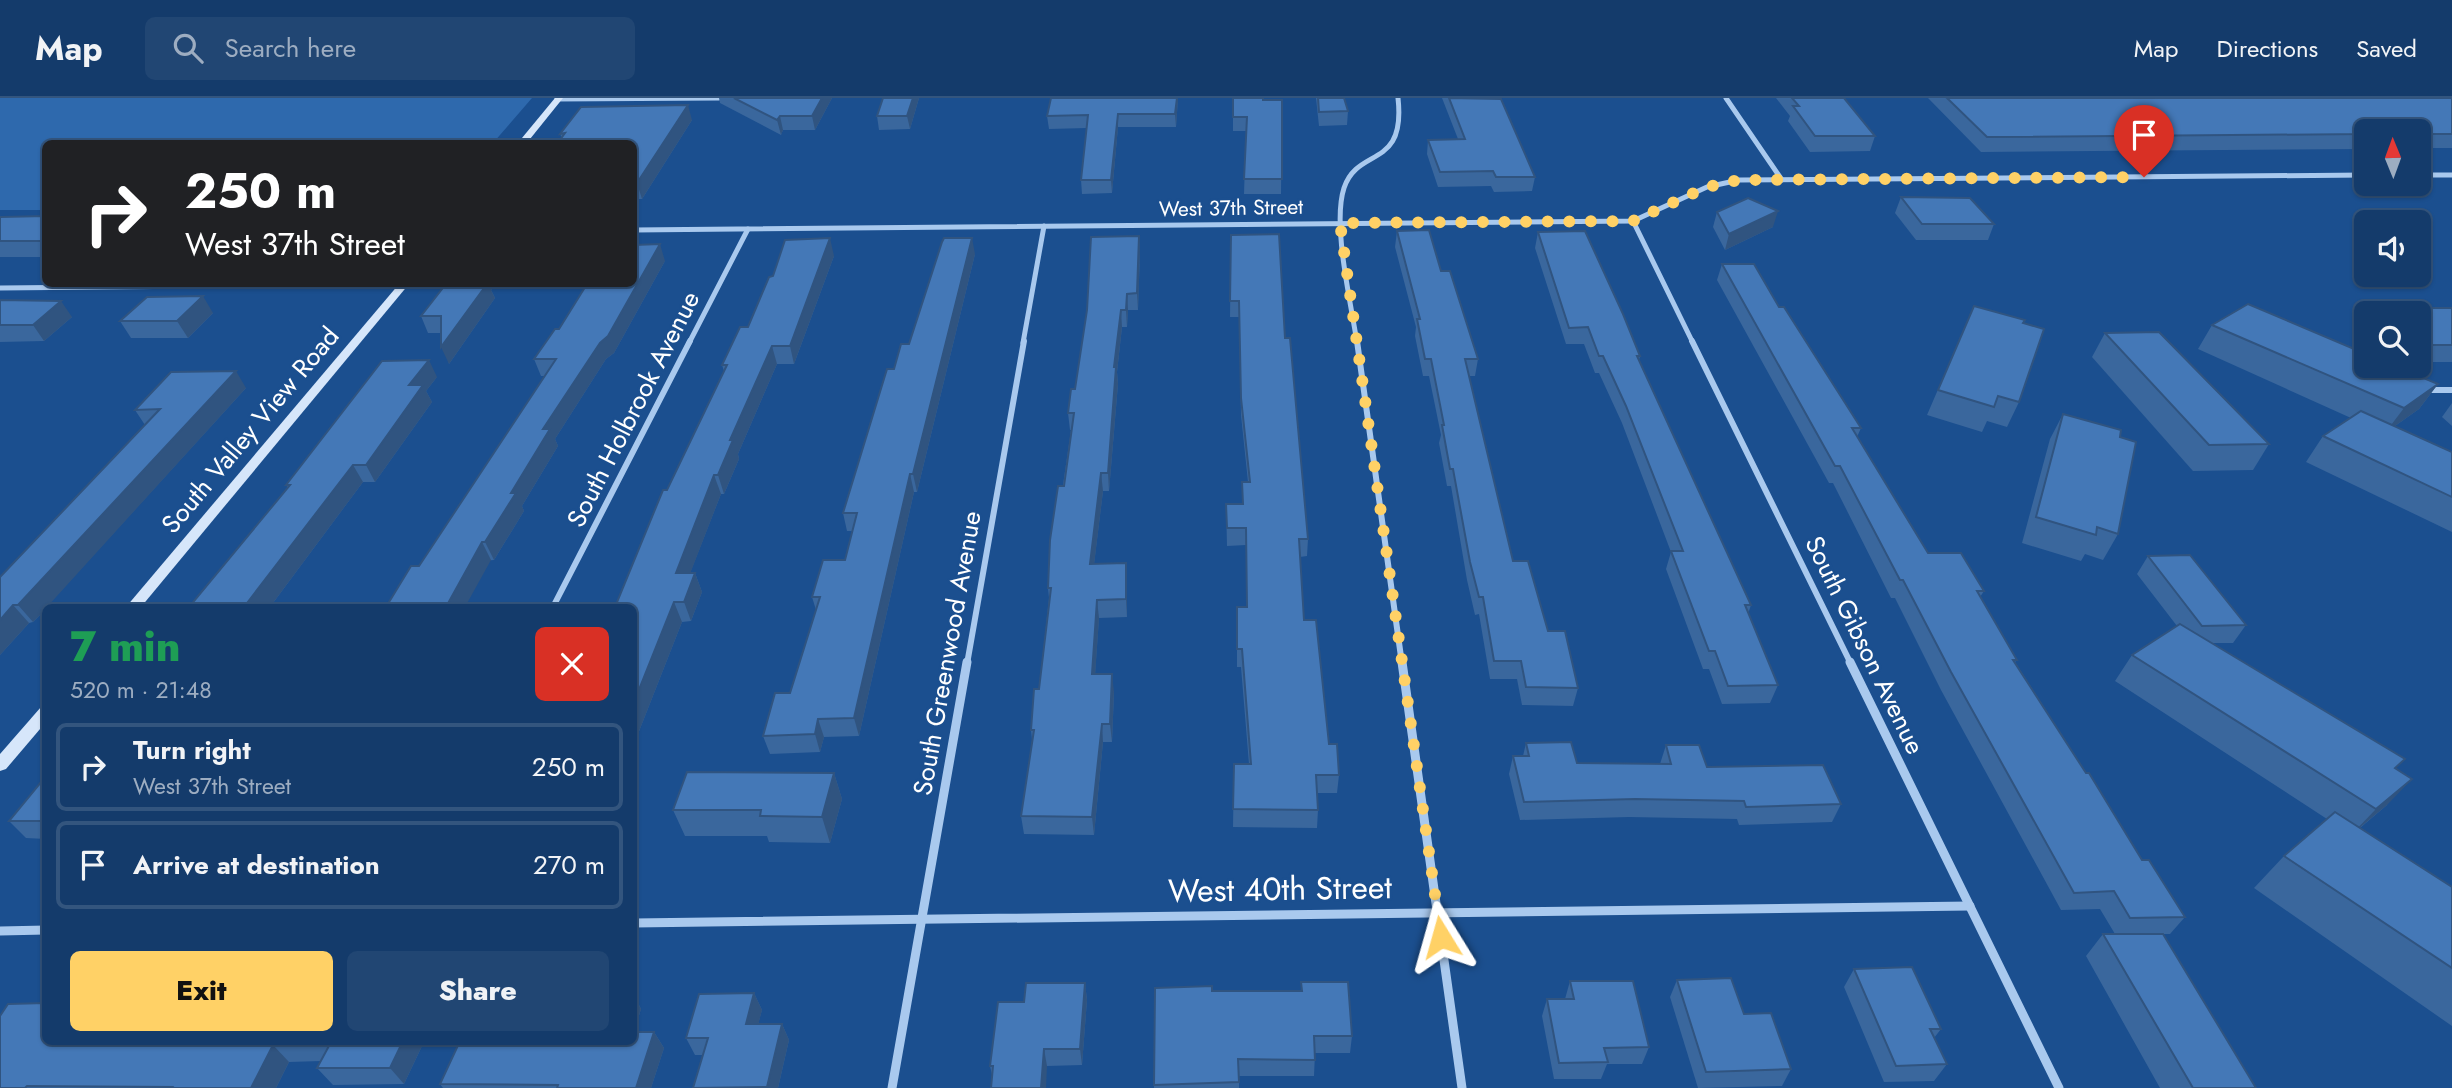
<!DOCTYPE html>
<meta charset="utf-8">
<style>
body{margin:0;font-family:Jost,sans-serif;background:#214673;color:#f1f3f6;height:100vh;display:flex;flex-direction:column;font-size:26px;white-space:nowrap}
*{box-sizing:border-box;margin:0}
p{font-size:23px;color:#9dadc1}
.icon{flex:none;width:38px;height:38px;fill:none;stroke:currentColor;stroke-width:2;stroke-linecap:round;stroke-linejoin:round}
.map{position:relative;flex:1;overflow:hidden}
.side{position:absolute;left:42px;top:506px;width:595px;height:441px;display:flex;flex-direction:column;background:#143b6b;border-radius:10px;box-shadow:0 2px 5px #0004,0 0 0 2px #33557e}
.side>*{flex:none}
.banner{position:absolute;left:42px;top:42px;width:595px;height:147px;border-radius:10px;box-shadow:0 2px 5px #0004,0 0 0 2px #33557e;background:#202124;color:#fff;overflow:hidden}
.needle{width:46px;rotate:359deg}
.buttons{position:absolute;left:2354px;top:21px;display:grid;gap:14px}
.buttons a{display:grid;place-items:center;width:77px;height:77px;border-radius:10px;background:#143b6b;box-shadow:0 2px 5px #0004,0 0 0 2px #33557e;font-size:35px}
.pin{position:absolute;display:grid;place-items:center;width:60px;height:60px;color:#fff;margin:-72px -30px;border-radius:50% 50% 50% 0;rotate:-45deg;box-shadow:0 0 7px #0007}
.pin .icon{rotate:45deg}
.me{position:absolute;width:77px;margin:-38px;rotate:352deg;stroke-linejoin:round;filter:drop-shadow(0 0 5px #0008)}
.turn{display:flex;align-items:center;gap:24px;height:147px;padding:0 28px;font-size:32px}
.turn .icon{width:91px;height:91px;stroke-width:2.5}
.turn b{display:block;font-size:49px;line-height:60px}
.round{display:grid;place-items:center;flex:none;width:74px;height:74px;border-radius:10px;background:#214673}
.summary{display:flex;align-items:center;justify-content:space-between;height:119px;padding:0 28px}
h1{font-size:42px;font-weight:800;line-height:52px;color:#1e9e55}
.button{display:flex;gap:14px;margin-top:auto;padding:14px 28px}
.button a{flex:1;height:80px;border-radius:10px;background:#ffd166;color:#111;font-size:28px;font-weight:800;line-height:80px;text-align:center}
.button a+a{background:#214673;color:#f1f3f6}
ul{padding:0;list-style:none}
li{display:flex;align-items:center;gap:21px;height:88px;margin:0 14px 10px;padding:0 14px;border:4px solid #33557e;border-radius:10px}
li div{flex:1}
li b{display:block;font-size:26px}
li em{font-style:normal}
header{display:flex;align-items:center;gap:42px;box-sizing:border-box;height:98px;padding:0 35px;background:#143b6b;border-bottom:2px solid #33557e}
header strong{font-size:33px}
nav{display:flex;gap:38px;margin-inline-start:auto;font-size:24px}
.search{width:490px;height:63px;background:#214673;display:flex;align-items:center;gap:18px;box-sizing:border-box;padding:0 24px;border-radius:10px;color:#9dadc1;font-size:26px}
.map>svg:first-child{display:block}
.green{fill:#2e69ad}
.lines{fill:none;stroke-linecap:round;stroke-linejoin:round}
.street-far2{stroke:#a9c9ee;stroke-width:5}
.street-far1{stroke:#a9c9ee;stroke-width:6}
.street{stroke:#a9c9ee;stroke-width:9}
.secondary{fill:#d6e6fa;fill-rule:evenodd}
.wall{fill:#3a679d}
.shaded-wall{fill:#305480}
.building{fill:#4478b7;stroke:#305480;stroke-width:2}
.route{stroke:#ffd166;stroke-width:12;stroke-dasharray:0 21.6}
.labels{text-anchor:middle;stroke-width:5;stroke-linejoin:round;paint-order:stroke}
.far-street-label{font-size:21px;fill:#fff;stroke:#1b4f8f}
.street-label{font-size:26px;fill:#fff;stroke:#1b4f8f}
.near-street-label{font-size:32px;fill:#fff;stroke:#1b4f8f}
</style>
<header>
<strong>Map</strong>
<div class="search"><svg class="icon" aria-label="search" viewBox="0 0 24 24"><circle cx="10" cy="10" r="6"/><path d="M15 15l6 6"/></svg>Search here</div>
<nav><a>Map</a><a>Directions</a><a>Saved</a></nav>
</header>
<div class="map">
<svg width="2452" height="990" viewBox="0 0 2452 990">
<rect width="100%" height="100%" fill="#1b4f8f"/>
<!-- green -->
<polygon class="green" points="0,0 532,0 493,45 46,46 45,112 0,112"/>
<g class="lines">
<!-- street-far2 -->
<g class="street-far2">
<polyline points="1726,0 1782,82"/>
<polyline points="557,1 719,0"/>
<polyline points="2418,77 2452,77"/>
<polyline points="1633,123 1693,245"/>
<polyline points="634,132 1633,123 1707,89 1739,82 2366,77"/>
<polyline points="0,190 404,186"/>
<polyline points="689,245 748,131"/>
<polyline points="1023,245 1044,128"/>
<path d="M1357,245C1351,204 1332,127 1344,90C1358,48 1406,72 1398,0"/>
</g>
<!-- street-far1 -->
<g class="street-far1">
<polyline points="1357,243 1402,566"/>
<polyline points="1692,243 1851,566"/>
<polyline points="2425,292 2452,292"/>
<polyline points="553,509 690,243"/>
<polyline points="967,566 1024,243"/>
</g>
<!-- street -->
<g class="street">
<polyline points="1402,564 1462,990"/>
<polyline points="1850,564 2059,990"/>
<polyline points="634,825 1970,808"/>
<polyline points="0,833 46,832"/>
<polyline points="892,990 967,564"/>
</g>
<!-- secondary -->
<g class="secondary">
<polygon points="555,0 563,0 526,46 517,46"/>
<polygon points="399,186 409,186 141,509 126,509"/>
<polygon points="46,607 46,624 6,671 0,673 0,656 41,609"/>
</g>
</g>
<!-- wall -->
<g class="wall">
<polygon points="719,0 832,0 815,32 783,32 781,37 720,5"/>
<polygon points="919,0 910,31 879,32 877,18"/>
<polygon points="1178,0 1176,29 1118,29 1112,95 1082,96 1081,82 1087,30 1049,31 1047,18"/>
<polygon points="1233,0 1282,2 1281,96 1244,96 1246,33 1233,33"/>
<polygon points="1316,0 1344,0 1348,13 1347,27 1319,28"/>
<polygon points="1442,0 1495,0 1535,79 1532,93 1494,94 1491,88 1438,89 1427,56 1428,42 1458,41"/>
<polygon points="1776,0 1844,0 1875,38 1870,53 1810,54 1788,23 1790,18"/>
<polygon points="1928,0 2452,0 2452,50 2418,50 2418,33 2366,33 2366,51 1981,54"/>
<polygon points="692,22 642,101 634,101 634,46 562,40 560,36"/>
<polygon points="1901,99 1994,126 1988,142 1916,142 1895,115"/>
<polygon points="1717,114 1773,129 1725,152 1713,129"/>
<polygon points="46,118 46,159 0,159 0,119"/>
<polygon points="1397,133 1441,173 1478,261 1475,278 1469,278 1513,463 1548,533 1578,590 1573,608 1522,607 1517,581 1490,581 1479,516 1475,517 1467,482 1451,388 1447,388 1439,345 1441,337 1429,278 1423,278 1415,238 1416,229 1395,149"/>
<polygon points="1538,134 1640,258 1639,262 1751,507 1748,516 1778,587 1770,605 1722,606 1709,571 1703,571 1666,471 1671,454 1622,325 1599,275 1595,275 1584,246 1566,246 1535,150"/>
<polygon points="1231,137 1285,240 1308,441 1307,458 1300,459 1304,522 1329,646 1339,677 1337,695 1317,695 1318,712 1317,730 1233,729 1234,666 1249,666 1241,569 1237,569 1237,509 1246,509 1246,447 1227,448 1226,406 1242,406 1242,384 1248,384 1241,317 1239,219 1230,219"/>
<polygon points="1139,138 1140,154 1138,212 1128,212 1127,229 1122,229 1117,274 1118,286 1109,393 1103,393 1094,466 1127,483 1127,519 1099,520 1095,576 1114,594 1112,644 1103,644 1094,737 1024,736 1021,718 1032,642 1031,632 1039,591 1049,500 1048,490 1071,332 1070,332 1068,315 1075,291"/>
<polygon points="975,156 917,394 914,394 859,638 824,639 820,654 770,656 763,638 790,595 816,512 812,499 845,462 852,433 847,433 843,415 894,271 909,246"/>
<polygon points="834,158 794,266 777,266 738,356 739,361 724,396 721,396 690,475 695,475 702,494 691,523 682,524 634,646 634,509 667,392 724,273 722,267 748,229 773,178"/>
<polygon points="665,163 614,255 606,261 555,341 558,348 522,408 524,413 494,462 419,468 545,278 541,278 534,261 559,231"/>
<polygon points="1722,166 1779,209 1861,330 1857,339 1928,455 1984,493 1980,499 2017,562 2015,564 2142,762 2185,819 2170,836 2163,836 2256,990 2160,990 2086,858 2103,836 2115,836 2100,811 2061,812 1941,592 1895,500 1891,500 1833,385 1829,385 1717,182"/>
<polygon points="446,186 496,186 491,192 495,200 449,266 441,235 428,235 421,218"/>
<polygon points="0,202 72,219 44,243 0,244"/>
<polygon points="1974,208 2023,225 2019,304 2007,329 1987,323 1982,334 1927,317"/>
<polygon points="2392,210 2452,210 2452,264 2418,264 2418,215 2366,215 2366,242 2353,230 2364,213 2389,213"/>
<polygon points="213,215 188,240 131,240 120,223"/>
<polygon points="2212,227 2438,286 2419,311 2395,328 2452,354 2452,434 2306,364 2323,338 2351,320 2198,251"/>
<polygon points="2105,235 2269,346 2253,372 2193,373 2092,259"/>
<polygon points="437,279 426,293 432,304 375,384 363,384 270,509 189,509 288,390 286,387"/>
<polygon points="246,290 46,509 46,511 33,524 29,525 0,557 0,479 145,327 135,312"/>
<polygon points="2452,305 2452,328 2442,319"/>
<polygon points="2063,316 2120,339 2118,436 2103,462 2085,456 2081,463 2022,445 2050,341"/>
<polygon points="2148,458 2246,527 2233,545 2213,545 2396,671 2387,707 2360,730 2452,789 2452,928 2254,790 2284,758 2327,721 2115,583 2132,557 2177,528 2137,476"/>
<polygon points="1526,645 1577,665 1660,666 1666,647 1707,669 1841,706 1832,724 1739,727 1737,721 1629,719 1520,722 1509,676 1513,658 1523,658"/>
<polygon points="834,675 842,701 830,745 769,744 767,738 685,738 673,712"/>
<polygon points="46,678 46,741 26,740 9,723"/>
<polygon points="1854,871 1941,931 1934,940 1947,966 1934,983 1884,984 1844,889"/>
<polygon points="1677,882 1744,916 1791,971 1782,988 1698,990 1670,899"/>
<polygon points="1570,883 1649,949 1642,966 1607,966 1601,981 1554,981 1542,918 1547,901 1565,901"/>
<polygon points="1301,884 1352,938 1350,955 1315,955 1314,978 1239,978 1239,990 1154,990 1155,890 1212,893 1301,893"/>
<polygon points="1085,885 1087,902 1082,967 1047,968 992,977 990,968"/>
<polygon points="754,895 762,912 758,926 782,926 789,942 778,990 693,990 703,957 695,957 686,940"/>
<polygon points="634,897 641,911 634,934 654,934 664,950 651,990 443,990 440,986 458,947 422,948 404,986 333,987 317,970 321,963 289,964 276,990 0,990 46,943 634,943"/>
</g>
<!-- shaded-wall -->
<g class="shaded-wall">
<polygon points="822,0 832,0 815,32 812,18"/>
<polygon points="913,0 919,0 910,31 907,18"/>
<polygon points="1177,0 1178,0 1176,29 1175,16"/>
<polygon points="688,7 692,22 642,101 637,85"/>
<polygon points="1118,16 1118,29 1112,95 1111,82"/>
<polygon points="780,18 783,32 781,37 777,22"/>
<polygon points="1778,113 1773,129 1725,152 1729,136"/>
<polygon points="1139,138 1140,154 1138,212 1137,195"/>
<polygon points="830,140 834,158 794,266 790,248"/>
<polygon points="972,140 975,156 917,394 913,376"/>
<polygon points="660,146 665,163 614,255 606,261 555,341 558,348 522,408 524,413 494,462 485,444 543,331"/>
<polygon points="478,186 496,186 491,192 495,200 449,266 441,249"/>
<polygon points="1127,196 1128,212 1127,229 1126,212"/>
<polygon points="203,198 213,215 188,240 177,223"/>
<polygon points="61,203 72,219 44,243 33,227"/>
<polygon points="1121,212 1122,229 1117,274 1118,286 1109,393 1108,375 1114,269"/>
<polygon points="772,248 777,266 738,356 739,361 724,396 718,377 730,342"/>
<polygon points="429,262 437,279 426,293 432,304 375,384 366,367 409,287"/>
<polygon points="236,273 246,290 47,509 46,509 46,511 33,524 18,507"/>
<polygon points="2438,286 2419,311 2385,335 2404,310"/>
<polygon points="353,367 363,384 270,509 244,509"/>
<polygon points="1101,375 1103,393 1092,484 1090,466"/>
<polygon points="910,376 914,394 859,638 854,620"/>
<polygon points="714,377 721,396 683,494 676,475"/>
<polygon points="482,444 491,462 465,509 446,509"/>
<polygon points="1126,465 1127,483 1127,519 1126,501"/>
<polygon points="695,475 702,494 691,523 684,504"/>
<polygon points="1097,502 1099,520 1094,594 1092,576"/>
<polygon points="674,504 682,524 634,646 634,604"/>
<polygon points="13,507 29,525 0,557 0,522"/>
<polygon points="1112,576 1114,594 1112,644 1110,626"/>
<polygon points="818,621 824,639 820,654 815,636"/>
<polygon points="1102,626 1103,644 1094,737 1092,719"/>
<polygon points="834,675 842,701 830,745 822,719"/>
<polygon points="2412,681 2387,707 2351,737 2376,711"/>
<polygon points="1085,885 1087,902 1082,967 1080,951"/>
<polygon points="754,895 762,912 754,943 746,926"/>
<polygon points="634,897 641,911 634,934"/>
<polygon points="782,926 789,942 778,990 767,990"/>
<polygon points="654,934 664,950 651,990 636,990"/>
<polygon points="403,943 418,943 422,948 404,986 390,970"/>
<polygon points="273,947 289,964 276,990 251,990"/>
<polygon points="1044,951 1047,968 1046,990 1041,990"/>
</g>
<!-- building -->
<g class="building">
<polygon points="734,0 822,0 812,18 780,18 777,22"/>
<polygon points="883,0 913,0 907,18 877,18"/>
<polygon points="1051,0 1177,0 1175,16 1118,16 1111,82 1081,82 1088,17 1047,18"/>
<polygon points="1233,0 1263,0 1263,2 1282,2 1282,81 1244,81 1247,19 1233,19"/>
<polygon points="1318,0 1344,0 1348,13 1319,14"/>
<polygon points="1449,0 1501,1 1535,79 1496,79 1493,73 1440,74 1428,42 1465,41"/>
<polygon points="1792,0 1844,0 1875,38 1815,38 1793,8 1799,8"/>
<polygon points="1947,0 2452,0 2452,36 2418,36 2418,33 2366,33 2366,36 1987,39"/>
<polygon points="688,7 637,85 634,85 634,46 557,46 565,35 560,36 581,9"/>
<polygon points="1901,99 1970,100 1994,126 1922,126"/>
<polygon points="1748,100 1778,113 1729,136 1717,114"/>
<polygon points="46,118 46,143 0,143 0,119"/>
<polygon points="1429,132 1441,173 1450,173 1478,261 1465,261 1513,463 1528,463 1548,533 1565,533 1578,590 1526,589 1521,563 1494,563 1483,499 1479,499 1470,464 1453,371 1450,371 1442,327 1444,327 1431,261 1425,261 1417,221 1420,221 1397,133"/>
<polygon points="1585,133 1623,216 1640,258 1637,258 1751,507 1745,507 1778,587 1728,588 1715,553 1709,553 1671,453 1683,453 1626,308 1603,258 1599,258 1588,229 1569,230 1538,134"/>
<polygon points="1279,136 1285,240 1290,240 1308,441 1299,441 1304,522 1316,522 1329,646 1337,646 1339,677 1316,677 1318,712 1233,711 1234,666 1251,666 1242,551 1237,551 1237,509 1247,509 1246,430 1227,430 1226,406 1243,406 1242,384 1250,384 1241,300 1239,203 1230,203 1231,137"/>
<polygon points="1139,138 1137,195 1127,196 1126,212 1121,212 1114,269 1116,269 1108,375 1101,375 1090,466 1126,465 1126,501 1097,502 1092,576 1112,576 1110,626 1102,626 1092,719 1021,718 1034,632 1031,632 1034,591 1039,591 1051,490 1048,490 1050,442 1058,388 1064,388 1074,315 1068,315 1071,291 1075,291 1087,212 1091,139"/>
<polygon points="830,140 790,248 772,248 730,342 733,342 718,377 714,377 676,475 695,475 684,504 674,504 634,604 634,509 615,509 663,392 667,392 727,267 722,267 740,229 748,229 769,179 773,178 785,142"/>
<polygon points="944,140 972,140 913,376 910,376 854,620 818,621 815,636 763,638 775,595 790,595 820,499 812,499 823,462 845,462 857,415 843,415 887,271 894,271 901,246 909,246 942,144"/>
<polygon points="660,146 608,238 600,245 543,331 550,331 511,395 516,395 485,444 482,444 446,509 386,509 411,468 419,468 556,261 534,261 555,231 559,231 587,186 634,186 634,147"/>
<polygon points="1722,166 1754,166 1779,209 1784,209 1861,330 1852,330 1928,455 1961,455 1984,493 1977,493 2017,562 2013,562 2086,675 2089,675 2142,762 2149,762 2185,819 2130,820 2114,793 2074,795 1951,574 1903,482 1900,482 1840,368 1835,368"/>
<polygon points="446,186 487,186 441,249 441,218 421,218"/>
<polygon points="203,198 177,223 120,223 147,199"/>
<polygon points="0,202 61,203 33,227 0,227"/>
<polygon points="2248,206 2366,256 2366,268 2395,268 2438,286 2404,310 2212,227"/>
<polygon points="1974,208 2025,222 2023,225 2044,231 2019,304 1998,298 1994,309 1938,292"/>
<polygon points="2392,210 2452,210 2452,247 2418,247 2418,215 2366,215 2364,213 2396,213"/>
<polygon points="2159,234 2269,346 2209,347 2105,235"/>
<polygon points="429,262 409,287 423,287 366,367 353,367 244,509 189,509 290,387 286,387 382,263"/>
<polygon points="236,273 18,507 13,507 0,522 0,479 160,311 135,312 171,274"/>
<polygon points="2361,313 2452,354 2452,399 2323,338"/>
<polygon points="2063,316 2121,332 2120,339 2136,344 2118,436 2097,429 2096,437 2036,419"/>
<polygon points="2190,457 2246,527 2202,528 2148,458"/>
<polygon points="2180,526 2405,661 2395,670 2412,681 2376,711 2132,557"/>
<polygon points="1571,644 1577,665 1671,666 1666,647 1699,647 1707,669 1823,667 1841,706 1746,709 1744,703 1635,701 1524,704 1513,658 1529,658 1526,645"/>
<polygon points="687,674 834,675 822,719 760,718 761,712 673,712"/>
<polygon points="46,678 46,723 9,723"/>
<polygon points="2335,714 2452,789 2452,870 2284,758"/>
<polygon points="2103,836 2163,836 2256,990 2193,990"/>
<polygon points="1912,869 1941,931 1930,931 1947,966 1896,968 1854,871"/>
<polygon points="1731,880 1744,916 1771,915 1791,971 1706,974 1677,882"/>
<polygon points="1570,883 1633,883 1649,949 1604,950 1608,964 1559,965 1547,901 1574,901"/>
<polygon points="1301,884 1348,884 1352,938 1314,938 1315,962 1238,961 1239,984 1154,987 1155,890 1212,888 1212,893 1302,893"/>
<polygon points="1026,885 1085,885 1080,951 1044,951 1041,990 991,990 993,968 990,968 998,904 1024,904"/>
<polygon points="754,895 746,926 782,926 767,989 693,990 708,940 686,940 699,896"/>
<polygon points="46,905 46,943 403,943 390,970 317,970 330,946 273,947 251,990 171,990 172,989 27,988 25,990 0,990 0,918 8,906"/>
<polygon points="634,934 654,934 636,990 557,990 558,987 440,986 460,943 634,943"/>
</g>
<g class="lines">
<!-- route -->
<polyline class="route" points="1441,839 1340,125 1633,123 1707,89 1739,82 2144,79"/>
</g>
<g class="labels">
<!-- far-street labels -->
<g class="far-street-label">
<text transform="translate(1231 110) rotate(-1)" y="7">West 37th Street</text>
</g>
<!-- street labels -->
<g class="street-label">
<text transform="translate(633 311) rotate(-63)" y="9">South Holbrook Avenue</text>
<text transform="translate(250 332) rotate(-50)" y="9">South Valley View Road</text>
<text transform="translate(1865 547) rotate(64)" y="9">South Gibson Avenue</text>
<text transform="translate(947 555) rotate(-80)" y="9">South Greenwood Avenue</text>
</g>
<!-- near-street labels -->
<g class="near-street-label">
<text transform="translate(1280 791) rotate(-1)" y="11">West 40th Street</text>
</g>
</g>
</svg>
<div class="buttons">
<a><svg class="needle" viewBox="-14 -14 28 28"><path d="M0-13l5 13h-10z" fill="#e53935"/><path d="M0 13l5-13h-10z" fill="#9dadc1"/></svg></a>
<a><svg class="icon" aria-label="sound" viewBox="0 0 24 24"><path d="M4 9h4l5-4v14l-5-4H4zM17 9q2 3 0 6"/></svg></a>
<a><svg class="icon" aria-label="search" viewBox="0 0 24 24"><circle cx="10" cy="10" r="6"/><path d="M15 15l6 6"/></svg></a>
</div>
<div class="pin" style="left:2144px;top:79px;background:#d93025"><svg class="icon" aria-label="arrive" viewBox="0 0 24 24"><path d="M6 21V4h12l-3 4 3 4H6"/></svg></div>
<svg class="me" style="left:1441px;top:839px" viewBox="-20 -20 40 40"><path d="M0-17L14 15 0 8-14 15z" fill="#ffd166" stroke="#fff" stroke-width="4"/></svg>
<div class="banner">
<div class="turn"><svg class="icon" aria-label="right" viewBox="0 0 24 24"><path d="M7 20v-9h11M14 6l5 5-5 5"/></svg><div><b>250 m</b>West 37th Street</div></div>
</div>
<section class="side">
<div class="summary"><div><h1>7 min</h1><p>520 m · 21:48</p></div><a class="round" style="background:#d93025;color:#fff"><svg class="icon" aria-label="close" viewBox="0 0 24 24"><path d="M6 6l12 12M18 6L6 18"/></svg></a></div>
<ul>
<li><svg class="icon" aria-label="right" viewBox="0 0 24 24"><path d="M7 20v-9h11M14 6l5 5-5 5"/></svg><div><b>Turn right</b><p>West 37th Street</p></div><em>250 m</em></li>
<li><svg class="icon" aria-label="arrive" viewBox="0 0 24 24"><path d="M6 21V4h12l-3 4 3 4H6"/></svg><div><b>Arrive at destination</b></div><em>270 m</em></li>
</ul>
<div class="button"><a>Exit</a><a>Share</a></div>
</section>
</div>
